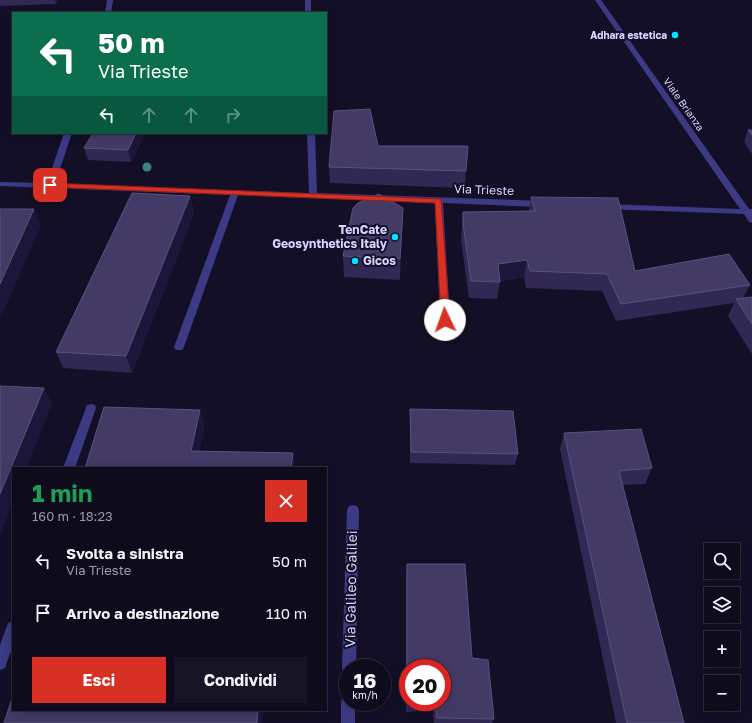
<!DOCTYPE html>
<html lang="it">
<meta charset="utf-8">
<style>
body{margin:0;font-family:"Golos Text",sans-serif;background:#171425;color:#f1f3f6;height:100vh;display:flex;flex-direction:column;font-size:15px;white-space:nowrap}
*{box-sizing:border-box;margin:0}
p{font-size:13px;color:#9b9ba3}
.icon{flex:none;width:22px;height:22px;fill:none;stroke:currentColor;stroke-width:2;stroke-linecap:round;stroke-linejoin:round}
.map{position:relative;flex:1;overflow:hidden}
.sheet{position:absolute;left:12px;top:467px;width:315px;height:244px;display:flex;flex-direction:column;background:#0e0b1c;border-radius:0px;box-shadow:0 2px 10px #0003,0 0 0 1px #2e2b3b}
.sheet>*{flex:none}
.top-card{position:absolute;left:12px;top:12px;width:315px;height:122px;border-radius:0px;box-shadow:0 2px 10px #0003,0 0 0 1px #2e2b3b;background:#0b6e4f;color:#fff;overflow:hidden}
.controls{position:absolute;left:704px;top:543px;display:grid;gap:8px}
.controls a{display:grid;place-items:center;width:36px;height:36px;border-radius:0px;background:#0e0b1c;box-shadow:0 2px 10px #0003,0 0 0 1px #2e2b3b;font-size:20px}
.speed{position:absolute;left:339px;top:659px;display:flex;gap:8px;font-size:20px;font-weight:700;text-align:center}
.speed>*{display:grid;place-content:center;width:52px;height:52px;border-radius:50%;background:#0e0b1c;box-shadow:0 2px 10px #0003,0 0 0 1px #2e2b3b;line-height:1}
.speed small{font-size:10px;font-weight:400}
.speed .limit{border:6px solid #d22;background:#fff;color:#111}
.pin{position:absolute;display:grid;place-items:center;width:34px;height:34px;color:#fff;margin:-17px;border-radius:8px;box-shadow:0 2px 6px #0006}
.me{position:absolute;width:44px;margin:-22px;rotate:357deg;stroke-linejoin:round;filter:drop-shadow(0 0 3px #0008)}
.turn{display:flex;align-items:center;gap:14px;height:84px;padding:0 20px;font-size:18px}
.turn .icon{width:52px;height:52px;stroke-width:2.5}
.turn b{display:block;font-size:28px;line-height:34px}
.lanes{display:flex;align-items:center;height:38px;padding:0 20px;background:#0003;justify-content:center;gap:20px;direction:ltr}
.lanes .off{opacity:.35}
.round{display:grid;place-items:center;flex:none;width:42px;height:42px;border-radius:0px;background:#171425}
.overview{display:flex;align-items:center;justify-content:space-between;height:68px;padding:0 20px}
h1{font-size:24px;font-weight:700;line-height:30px;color:#1e9e55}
.action{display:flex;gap:8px;margin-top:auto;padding:8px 20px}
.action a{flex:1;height:46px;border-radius:0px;background:#d93025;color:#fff;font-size:16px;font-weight:700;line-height:46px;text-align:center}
.action a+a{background:#171425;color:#f1f3f6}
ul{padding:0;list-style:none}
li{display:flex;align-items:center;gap:12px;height:52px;padding:0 20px}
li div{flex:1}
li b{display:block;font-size:15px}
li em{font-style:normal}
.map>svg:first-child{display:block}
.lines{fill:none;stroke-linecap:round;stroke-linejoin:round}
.minor{fill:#3d3a85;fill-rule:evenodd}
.tree{fill:#3d827b}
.wall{fill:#312854;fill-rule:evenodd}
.shaded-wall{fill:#1d163a}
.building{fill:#433a66;stroke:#5a527e}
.route{fill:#d93025;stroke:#8d1f18}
.poi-dot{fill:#00e5ff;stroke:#130f26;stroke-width:1.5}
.labels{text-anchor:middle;stroke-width:4;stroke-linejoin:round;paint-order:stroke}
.far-poi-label{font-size:10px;font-weight:bold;fill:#d9d4ff;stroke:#130f26;text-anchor:end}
.far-street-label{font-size:10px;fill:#d9d4ff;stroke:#130f26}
.street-label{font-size:12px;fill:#d9d4ff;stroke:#130f26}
.poi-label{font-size:12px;font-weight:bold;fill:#d9d4ff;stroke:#130f26;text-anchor:end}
.near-street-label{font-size:14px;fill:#d9d4ff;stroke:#130f26}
</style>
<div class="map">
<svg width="752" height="723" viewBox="0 0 752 723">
<rect width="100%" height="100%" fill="#130f26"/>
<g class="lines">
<!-- minor -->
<g class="minor">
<polygon points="107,0 113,0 111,13 105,13"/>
<rect x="305" y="0" width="6" height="13"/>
<polygon points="595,0 601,0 749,209 752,209 752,223 749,222 744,214 603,209 602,207 603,205 606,204 740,209"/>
<polygon points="64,133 72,133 55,184 309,193 307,133 315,133 317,193 542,201 546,204 542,207 443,203 450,320 445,323 440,320 435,203 238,195 184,347 182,350 176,350 174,347 230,195 0,186 0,182 47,183"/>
<polygon points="91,404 95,405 96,408 75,468 63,468 86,408 87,405"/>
<polygon points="353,505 357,506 359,510 356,668 348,668 348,674 344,673 342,668 347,510 349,506"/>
<polygon points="13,621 13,645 5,668 0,670 0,645 8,623"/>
<polygon points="348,695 348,702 355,702 355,723 341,723 341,702 343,697"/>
</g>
</g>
<!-- trees -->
<circle class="tree" cx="147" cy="167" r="4.5"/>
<!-- wall -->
<g class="wall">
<polygon points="0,0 58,0 56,4 0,6"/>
<polygon points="748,130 752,130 752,154 744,142"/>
<polygon points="143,138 131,162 88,160 84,148"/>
<polygon points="378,146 466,171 465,188 330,183 329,167"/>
<polygon points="190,196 194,213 132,373 63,368 56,352"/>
<polygon points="531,197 635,271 750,285 743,298 752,297 752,354 728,316 734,303 616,321 602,291 526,288 524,277 500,281 497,299 469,298 461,240 463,212 529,211"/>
<polygon points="403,208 400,280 344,277 343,256"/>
<polygon points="410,409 518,454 515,465 410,463"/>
<polygon points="564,433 652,468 645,484 622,485 684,723 616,723 560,449"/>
<path d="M407,564L472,658L494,719L492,723H434L433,710L406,712V578ZM408,668L442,702H408Z"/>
</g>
<!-- shaded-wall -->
<g class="shaded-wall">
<polygon points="55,0 58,0 56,4"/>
<polygon points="136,133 141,133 143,138 131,162 128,150"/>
<polygon points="190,196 194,213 132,373 126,356"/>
<polygon points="403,208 402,229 400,280 400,259"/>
<polygon points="34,209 41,226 0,319 0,284"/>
<polygon points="527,260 524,277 496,281 498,264"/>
<polygon points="44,388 52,404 27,468 13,468 13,502 0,536 0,494"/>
<polygon points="200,410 205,426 196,467 191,451"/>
<polygon points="293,453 295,468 291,468"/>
<polygon points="258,710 264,710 262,723 257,723"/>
</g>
<!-- building -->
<g class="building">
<polygon points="370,109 378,146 468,146 466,171 329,167 334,111"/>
<polygon points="748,130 752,130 752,135"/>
<polygon points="93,133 136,133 128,150 84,148"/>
<polygon points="132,193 190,196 126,356 56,352"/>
<polygon points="379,194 403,208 400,259 343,256 353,208 358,203"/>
<polygon points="531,197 618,198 635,271 729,254 750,285 621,304 607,274 530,271 527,260 498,264 500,282 471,281 463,223 463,212 535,211"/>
<polygon points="0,209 34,209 0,284"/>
<polygon points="752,297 752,324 736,299"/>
<polygon points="0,386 44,388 0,494"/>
<polygon points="104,407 200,410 191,451 293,453 291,468 85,468"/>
<polygon points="410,409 513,411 518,454 411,452"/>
<polygon points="641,429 652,468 619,471 684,723 627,723 564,433"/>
<polygon points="407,564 465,564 472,658 488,660 494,719 437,718 435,702 442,702 442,668 408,668 408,700 407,700"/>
<polygon points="13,695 13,710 258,710 257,723 4,723"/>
</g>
<!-- route -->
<polygon class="route" points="50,183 441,199 450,320 445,323 441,320 435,203 47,187 46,185"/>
<!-- markers -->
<g class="poi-dot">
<circle cx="675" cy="35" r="4"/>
<circle cx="395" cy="237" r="4"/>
<circle cx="355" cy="261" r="4"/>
</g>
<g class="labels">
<!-- far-poi labels -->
<g class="far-poi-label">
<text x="667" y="39">Adhara estetica</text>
</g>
<!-- far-street labels -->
<g class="far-street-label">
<text transform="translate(684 104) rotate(55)" y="4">Viale Brianza</text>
</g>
<!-- street labels -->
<g class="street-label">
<text transform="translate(484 190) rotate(2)" y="4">Via Trieste</text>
</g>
<!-- poi labels -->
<g class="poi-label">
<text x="387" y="234">TenCate<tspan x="387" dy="14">Geosynthetics Italy</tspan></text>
<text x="363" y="265" text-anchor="start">Gicos</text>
</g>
<!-- near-street labels -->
<g class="near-street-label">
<text transform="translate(351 589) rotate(-89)" y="5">Via Galileo Galilei</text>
</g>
</g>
</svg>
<div class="controls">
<a><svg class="icon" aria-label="search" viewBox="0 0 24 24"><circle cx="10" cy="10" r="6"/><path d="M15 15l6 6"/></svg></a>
<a><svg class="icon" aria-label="layers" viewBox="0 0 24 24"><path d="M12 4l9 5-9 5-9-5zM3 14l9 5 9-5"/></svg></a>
<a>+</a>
<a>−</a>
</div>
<div class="speed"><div>16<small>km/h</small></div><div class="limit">20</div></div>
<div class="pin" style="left:50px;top:185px;background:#d93025"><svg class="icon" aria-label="arrive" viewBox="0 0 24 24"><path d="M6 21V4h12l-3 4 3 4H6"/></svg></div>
<svg class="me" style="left:445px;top:320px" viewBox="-20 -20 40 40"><circle r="19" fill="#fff"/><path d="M0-13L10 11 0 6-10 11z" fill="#d93025"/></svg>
<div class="top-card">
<div class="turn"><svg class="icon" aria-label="left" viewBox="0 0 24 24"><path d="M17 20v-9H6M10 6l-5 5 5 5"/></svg><div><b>50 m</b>Via Trieste</div></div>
<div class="lanes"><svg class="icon" aria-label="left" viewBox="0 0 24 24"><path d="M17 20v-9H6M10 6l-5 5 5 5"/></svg><svg class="icon off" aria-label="ahead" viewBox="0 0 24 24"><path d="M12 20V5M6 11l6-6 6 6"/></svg><svg class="icon off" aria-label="ahead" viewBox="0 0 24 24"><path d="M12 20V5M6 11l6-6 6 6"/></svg><svg class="icon off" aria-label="right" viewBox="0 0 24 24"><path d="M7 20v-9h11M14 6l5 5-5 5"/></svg></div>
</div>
<section class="sheet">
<div class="overview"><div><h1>1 min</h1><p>160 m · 18:23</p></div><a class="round" style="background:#d93025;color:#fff"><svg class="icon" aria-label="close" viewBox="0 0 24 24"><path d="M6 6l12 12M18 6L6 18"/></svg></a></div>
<ul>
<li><svg class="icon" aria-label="left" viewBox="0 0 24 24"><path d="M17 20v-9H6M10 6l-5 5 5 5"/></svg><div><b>Svolta a sinistra</b><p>Via Trieste</p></div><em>50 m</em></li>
<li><svg class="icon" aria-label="arrive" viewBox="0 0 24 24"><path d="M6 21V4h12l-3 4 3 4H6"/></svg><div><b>Arrivo a destinazione</b></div><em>110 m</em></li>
</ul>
<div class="action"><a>Esci</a><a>Condividi</a></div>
</section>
</div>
